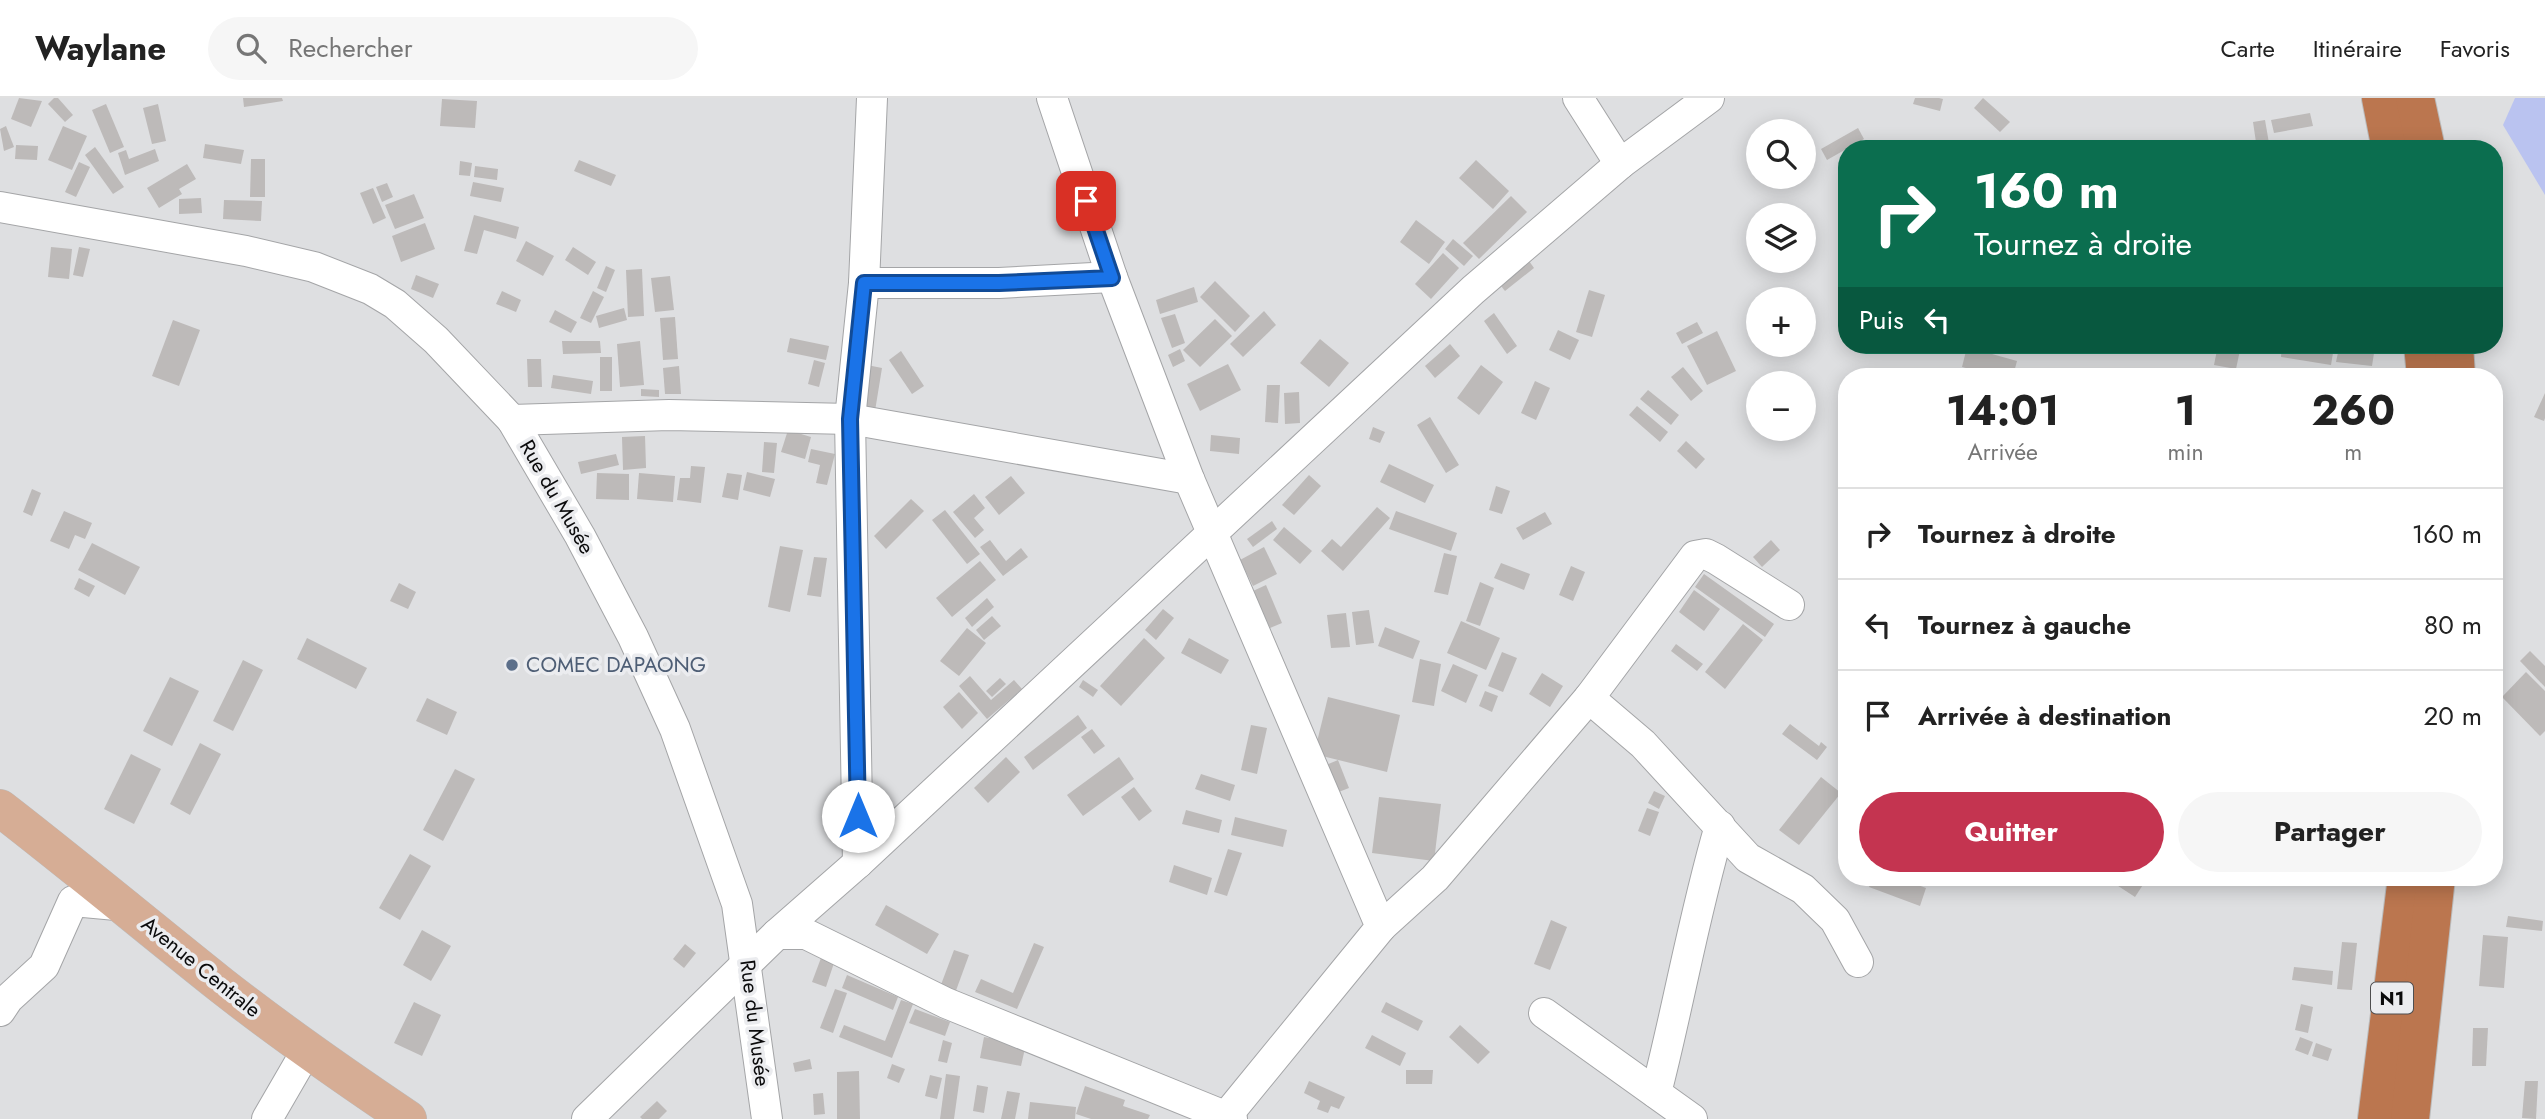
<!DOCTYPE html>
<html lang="fr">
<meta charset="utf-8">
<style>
body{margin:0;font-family:Jost,sans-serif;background:#f6f6f6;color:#222;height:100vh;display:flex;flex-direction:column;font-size:26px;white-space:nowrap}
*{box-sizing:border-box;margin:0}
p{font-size:23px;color:#767676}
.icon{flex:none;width:38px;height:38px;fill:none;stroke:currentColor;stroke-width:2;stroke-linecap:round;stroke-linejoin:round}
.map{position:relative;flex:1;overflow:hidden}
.side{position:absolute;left:1838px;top:270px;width:665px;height:518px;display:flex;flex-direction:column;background:#fff;border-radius:28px;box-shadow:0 4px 18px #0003}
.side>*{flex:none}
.top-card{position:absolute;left:1838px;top:42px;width:665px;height:214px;border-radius:28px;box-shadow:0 4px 18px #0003;background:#0b6e4f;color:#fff;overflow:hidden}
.buttons{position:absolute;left:1746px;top:21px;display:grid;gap:14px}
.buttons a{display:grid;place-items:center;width:70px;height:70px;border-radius:50%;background:#fff;box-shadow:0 4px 18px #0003;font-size:35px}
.pin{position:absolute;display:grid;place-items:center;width:60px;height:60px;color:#fff;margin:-30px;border-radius:14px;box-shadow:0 4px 10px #0006}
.me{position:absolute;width:77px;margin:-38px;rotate:0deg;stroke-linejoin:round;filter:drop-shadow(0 0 5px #0008)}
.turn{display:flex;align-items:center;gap:24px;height:147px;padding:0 21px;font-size:32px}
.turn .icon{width:91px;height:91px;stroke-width:2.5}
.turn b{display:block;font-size:49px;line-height:60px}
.then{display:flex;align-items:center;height:66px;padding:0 21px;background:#0003;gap:14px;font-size:26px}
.eta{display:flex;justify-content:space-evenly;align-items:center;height:119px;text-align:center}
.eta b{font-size:42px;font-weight:700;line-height:49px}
.action{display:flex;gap:14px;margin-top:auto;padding:14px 21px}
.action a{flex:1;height:80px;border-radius:42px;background:#c43450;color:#fff;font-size:28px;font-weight:700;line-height:80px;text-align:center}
.action a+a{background:#f6f6f6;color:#222}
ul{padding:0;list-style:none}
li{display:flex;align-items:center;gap:21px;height:91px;padding:0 21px;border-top:2px solid #e0e0e0}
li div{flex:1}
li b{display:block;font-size:26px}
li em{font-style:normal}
header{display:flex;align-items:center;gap:42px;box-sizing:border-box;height:98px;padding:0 35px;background:#fff;border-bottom:2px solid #e0e0e0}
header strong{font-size:33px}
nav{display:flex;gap:38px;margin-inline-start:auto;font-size:24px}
.search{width:490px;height:63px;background:#f6f6f6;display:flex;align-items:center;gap:18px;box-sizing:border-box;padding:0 24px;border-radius:38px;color:#767676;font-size:26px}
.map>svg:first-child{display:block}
.green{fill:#bac3f0}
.building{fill:#bdbab9}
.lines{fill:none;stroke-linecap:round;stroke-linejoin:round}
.minor-casing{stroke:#a4a5a7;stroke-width:32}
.major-casing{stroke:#bbb;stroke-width:38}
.highway-casing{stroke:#bbb;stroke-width:40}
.minor{stroke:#fff;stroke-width:30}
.major{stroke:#d6ad95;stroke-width:37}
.highway{stroke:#bb764f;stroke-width:38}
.route-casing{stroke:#114b97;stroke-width:18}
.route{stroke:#1a73e8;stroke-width:12}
.service-dot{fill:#5c6f8a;stroke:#ebecef;stroke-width:2.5}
.labels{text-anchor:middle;stroke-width:7;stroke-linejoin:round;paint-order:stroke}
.shield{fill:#ebecef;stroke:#4e4e50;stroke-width:2}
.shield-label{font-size:19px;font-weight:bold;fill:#0b0b0c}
.street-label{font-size:21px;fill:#0b0b0c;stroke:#ebecef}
.service-label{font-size:21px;fill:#4e5e75;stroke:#ebecef;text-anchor:start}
</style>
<header>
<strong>Waylane</strong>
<div class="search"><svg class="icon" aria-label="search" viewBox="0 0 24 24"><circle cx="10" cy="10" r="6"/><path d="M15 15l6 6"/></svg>Rechercher</div>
<nav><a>Carte</a><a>Itinéraire</a><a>Favoris</a></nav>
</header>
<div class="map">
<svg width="2545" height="1021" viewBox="0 0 2545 1021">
<rect width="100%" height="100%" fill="#dedfe1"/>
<!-- green -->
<polygon class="green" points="2515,0 2545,0 2545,97 2503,27"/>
<!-- building -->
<g class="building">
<polygon points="19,0 42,3 31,29 11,21"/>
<polygon points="54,0 58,0 73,17 65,24 48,6"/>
<polygon points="243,0 282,0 283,3 244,9"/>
<polygon points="1915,0 1939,0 1943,1 1940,13 1913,6"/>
<polygon points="1983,0 2010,24 2000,34 1974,10"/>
<polygon points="442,1 477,3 475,30 440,28"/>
<polygon points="106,6 124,49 110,55 92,12"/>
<polygon points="158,6 166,43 152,46 143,10"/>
<polygon points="2310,15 2313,28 2274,35 2271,22"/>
<polygon points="2265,22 2270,51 2257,51 2253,24"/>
<polygon points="6,28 14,49 4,53 0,31"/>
<polygon points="63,28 87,38 72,72 48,62"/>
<polygon points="1858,30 1864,41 1827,62 1821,51"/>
<polygon points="205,46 244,52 241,66 203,60"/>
<polygon points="16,47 38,48 37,62 15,61"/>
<polygon points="95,49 124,89 113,96 85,57"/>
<polygon points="155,51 159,63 125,77 118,55 126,52 129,61"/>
<polygon points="251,61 265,61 265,99 250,99"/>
<polygon points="579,62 616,77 611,88 574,73"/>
<polygon points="1476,62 1509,93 1493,111 1459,80"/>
<polygon points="460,63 472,65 470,78 459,77"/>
<polygon points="79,64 90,69 76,99 65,94"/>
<polygon points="187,66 196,81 179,91 182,96 159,110 147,90"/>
<polygon points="475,68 498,71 497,82 474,79"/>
<polygon points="473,84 504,90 501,104 470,98"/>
<polygon points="387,85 393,99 382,104 376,89"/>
<polygon points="373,90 386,120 373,126 360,95"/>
<polygon points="414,96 424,120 395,131 385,107"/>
<polygon points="1511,98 1527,114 1479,161 1463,145"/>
<polygon points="201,100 202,115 179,116 179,101"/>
<polygon points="224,102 262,103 261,123 223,121"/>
<polygon points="474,117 519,129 516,141 484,132 477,156 464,153"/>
<polygon points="1416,122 1445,144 1429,166 1400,144"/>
<polygon points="425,125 435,151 401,164 392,138"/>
<polygon points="1453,141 1473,158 1464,168 1445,151"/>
<polygon points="526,143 554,158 543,178 516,163"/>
<polygon points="51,149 72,151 69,181 48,179"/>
<polygon points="79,149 90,151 83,179 73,177"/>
<polygon points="573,149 596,164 588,177 565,162"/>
<polygon points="1443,155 1459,170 1431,201 1415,186"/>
<polygon points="1527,160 1534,170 1505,193 1497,183"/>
<polygon points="606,168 615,172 606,194 597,190"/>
<polygon points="642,171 644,218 628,219 626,172"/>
<polygon points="416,177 439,186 433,200 411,191"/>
<polygon points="670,178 674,212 655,214 651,180"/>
<polygon points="1215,183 1250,218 1235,234 1200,199"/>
<polygon points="1194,189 1198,204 1160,216 1156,202"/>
<polygon points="1589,192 1605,197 1592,239 1576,234"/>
<polygon points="502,193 521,202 516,214 496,206"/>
<polygon points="593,193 604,199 591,225 580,220"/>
<polygon points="624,210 627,222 599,230 596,218"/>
<polygon points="555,212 577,224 571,235 549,224"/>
<polygon points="1264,213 1276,227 1243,259 1230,246"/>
<polygon points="1494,215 1517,248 1507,256 1484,223"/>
<polygon points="1175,216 1185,245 1172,250 1161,220"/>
<polygon points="675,219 678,261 663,262 660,220"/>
<polygon points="1215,221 1232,238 1200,269 1183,252"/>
<polygon points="173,222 200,232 179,288 152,278"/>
<polygon points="1697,224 1703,235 1682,246 1676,235"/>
<polygon points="1558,232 1579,242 1570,262 1549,252"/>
<polygon points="1717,233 1736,273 1707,287 1687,248"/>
<polygon points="790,240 829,248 826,262 787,254"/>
<polygon points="1320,241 1349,265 1329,289 1300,265"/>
<polygon points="562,243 600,243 601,255 563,256"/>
<polygon points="640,243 644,287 620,289 617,246"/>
<polygon points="1450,246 1460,258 1435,280 1425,268"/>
<polygon points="2218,247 2240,252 2236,271 2214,267"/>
<polygon points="2282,247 2334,249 2331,267 2281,259"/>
<polygon points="1967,249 2017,263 2013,278 1996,278 1962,269"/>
<polygon points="2339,250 2374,255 2372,268 2336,264"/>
<polygon points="1180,251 1185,263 1173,269 1168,257"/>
<polygon points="901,253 924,288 912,296 889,262"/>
<rect x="600" y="259" width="12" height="34"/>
<polygon points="527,261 541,261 542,289 528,289"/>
<polygon points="814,262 825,265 819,289 808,286"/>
<polygon points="1228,266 1241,292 1200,313 1187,286"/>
<polygon points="867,267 882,270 875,313 860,310"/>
<polygon points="1481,267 1503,284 1479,317 1457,300"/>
<polygon points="679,268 681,296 665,296 663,270"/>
<polygon points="1683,269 1703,293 1691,303 1671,279"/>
<polygon points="553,277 593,283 591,296 551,290"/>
<polygon points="1535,283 1550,290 1536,322 1521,315"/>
<polygon points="1267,287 1280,287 1278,325 1265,324"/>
<polygon points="641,291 659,292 659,299 641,298"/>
<polygon points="1648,292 1679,317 1671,327 1640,301"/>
<polygon points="1299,294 1300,325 1285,326 1284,295"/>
<polygon points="2545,295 2545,320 2544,323 2534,319"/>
<polygon points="1637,308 1668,334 1660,344 1629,317"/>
<polygon points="1430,319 1459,367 1446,375 1417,327"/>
<polygon points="1373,329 1385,334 1380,345 1369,341"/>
<polygon points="788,332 811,339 805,361 781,354"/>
<polygon points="1211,337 1240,340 1239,356 1210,353"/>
<polygon points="645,338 646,370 623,372 622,339"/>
<polygon points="1686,343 1705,361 1696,371 1677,353"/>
<polygon points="764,344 777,345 774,375 762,374"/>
<polygon points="811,351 835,356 827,387 816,385 820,367 808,364"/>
<polygon points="616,356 619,367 581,376 578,364"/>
<polygon points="1389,366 1434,387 1425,405 1380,384"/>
<polygon points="691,368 705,369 701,405 677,402 680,380 690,380"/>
<polygon points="747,374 775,381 770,399 743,392"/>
<polygon points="597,375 629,376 629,402 596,401"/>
<polygon points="639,375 675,378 673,404 637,401"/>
<polygon points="727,375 742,377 738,402 722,399"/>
<polygon points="1309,377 1321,388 1294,417 1282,407"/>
<polygon points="1011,378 1025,395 999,417 985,399"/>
<polygon points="1496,388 1510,393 1502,416 1489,412"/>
<polygon points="32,391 41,395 32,418 23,414"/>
<polygon points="974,396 985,410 974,420 984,432 975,440 953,414"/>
<polygon points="911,401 924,413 886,451 874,438"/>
<polygon points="1377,409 1390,420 1343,473 1321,453 1332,441 1341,449"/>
<polygon points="945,412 980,456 967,466 932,422"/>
<polygon points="64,413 92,425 85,441 75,437 69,451 50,443"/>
<polygon points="1396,413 1457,435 1451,453 1389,431"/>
<polygon points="1545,414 1552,426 1523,442 1516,430"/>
<polygon points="1272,423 1277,431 1253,449 1247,441"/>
<polygon points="1284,429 1312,453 1300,466 1273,442"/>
<polygon points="990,442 1006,463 1021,450 1028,459 1003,478 980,449"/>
<polygon points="1771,442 1780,452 1762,469 1753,459"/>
<polygon points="92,445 140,469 125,497 78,472"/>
<polygon points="780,448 803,452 790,514 768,509"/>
<polygon points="1264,449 1277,476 1253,488 1240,462"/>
<polygon points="1444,455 1457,458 1448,497 1434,494"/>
<polygon points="814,459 827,460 821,499 807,497"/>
<polygon points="980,463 996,482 952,519 936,500"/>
<polygon points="1501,465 1530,476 1524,492 1494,480"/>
<polygon points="1571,468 1585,474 1573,503 1559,497"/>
<polygon points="1704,476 1774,526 1765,539 1695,489"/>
<polygon points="79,480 95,488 89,499 74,491"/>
<polygon points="1480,484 1494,490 1480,528 1466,523"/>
<polygon points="399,485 416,494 408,511 390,503"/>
<polygon points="1266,487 1282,525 1270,530 1253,493"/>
<polygon points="1694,492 1720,511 1704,533 1679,514"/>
<polygon points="987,500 994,509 972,529 965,520"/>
<polygon points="1163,511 1174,520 1156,542 1145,532"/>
<polygon points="1369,512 1374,545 1356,547 1352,514"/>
<polygon points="1346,515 1350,549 1331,550 1327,517"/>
<polygon points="992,518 1001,528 984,542 976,532"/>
<polygon points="1461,523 1500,540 1486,572 1447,555"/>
<polygon points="1743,526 1763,542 1725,591 1705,574"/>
<polygon points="1385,529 1420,543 1413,561 1378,548"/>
<polygon points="967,530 986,545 959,578 940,563"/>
<polygon points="307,540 367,570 356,591 297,561"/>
<polygon points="1144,540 1165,560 1121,608 1100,588"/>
<polygon points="1189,540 1229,562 1221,576 1181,555"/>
<polygon points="1676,546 1703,566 1697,573 1671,553"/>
<polygon points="2530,553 2545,568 2545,589 2520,563"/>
<polygon points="1502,554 1517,560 1503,594 1488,588"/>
<polygon points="1420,561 1441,566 1434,608 1412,604"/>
<polygon points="243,562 263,572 233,633 213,623"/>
<polygon points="1453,566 1478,577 1466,605 1441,593"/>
<polygon points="2526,574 2545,593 2545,633 2540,638 2502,599"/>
<polygon points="1542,575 1563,588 1550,609 1529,596"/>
<polygon points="970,578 991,602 1014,582 1022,591 987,621 959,588"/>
<polygon points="170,579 199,593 172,648 143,633"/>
<polygon points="1000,580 1006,586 992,599 986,593"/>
<polygon points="1083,582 1098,592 1093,599 1079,589"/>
<polygon points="1485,593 1498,598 1492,614 1479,608"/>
<polygon points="959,594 978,615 962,631 943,609"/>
<polygon points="1328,599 1400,617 1387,674 1314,656"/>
<polygon points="427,600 457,614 447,637 416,623"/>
<polygon points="1078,617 1087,630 1033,672 1024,659"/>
<polygon points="1790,626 1819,648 1821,644 1827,649 1817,662 1782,636"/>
<polygon points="1251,627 1267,630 1257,676 1241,672"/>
<polygon points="1092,631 1105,648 1094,656 1081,639"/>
<polygon points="200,645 221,656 190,717 170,706"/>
<polygon points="131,656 161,671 134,726 104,711"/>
<polygon points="1006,659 1020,674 988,705 974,690"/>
<polygon points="1119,659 1134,681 1083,718 1067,697"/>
<polygon points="1338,662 1349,690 1336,695 1326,667"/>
<polygon points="455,671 475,681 443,743 423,732"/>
<polygon points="1201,676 1235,687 1230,703 1195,691"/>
<polygon points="1821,679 1841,695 1799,747 1779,732"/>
<polygon points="1134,689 1152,713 1139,723 1121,699"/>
<polygon points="1654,693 1665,698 1659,711 1648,705"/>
<polygon points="1379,699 1441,706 1434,763 1372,755"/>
<polygon points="1647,710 1659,714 1650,738 1638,733"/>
<polygon points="1186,712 1222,722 1219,735 1182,726"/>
<polygon points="1235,719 1287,732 1283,749 1231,737"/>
<polygon points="1228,751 1242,755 1227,798 1214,794"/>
<polygon points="410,756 431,768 400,822 379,810"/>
<polygon points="1174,767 1212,780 1207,797 1169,784"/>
<polygon points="1873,779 1896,779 1926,790 1920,808 1869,789"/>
<polygon points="2111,779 2148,779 2135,799 2109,782"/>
<polygon points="886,807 939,836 927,856 875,827"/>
<polygon points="2508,818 2543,823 2542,833 2506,829"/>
<polygon points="1551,822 1567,829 1550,872 1534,866"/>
<polygon points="422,832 451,848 431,883 403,867"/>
<polygon points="2483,837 2508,839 2504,890 2479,888"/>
<polygon points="2342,844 2357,845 2352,892 2337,891"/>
<polygon points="1034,845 1044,849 1017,911 975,894 981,881 1013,895"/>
<polygon points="685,846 696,855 684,870 673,861"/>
<polygon points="954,852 969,857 954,898 939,892"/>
<polygon points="821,860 834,865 826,889 812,884"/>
<polygon points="2294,869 2333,873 2332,887 2292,882"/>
<polygon points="847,877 898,899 893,912 842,890"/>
<polygon points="835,891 847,895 833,935 820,930"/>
<polygon points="901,902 913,906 892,960 839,939 844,927 885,943"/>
<polygon points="414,904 441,917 422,958 394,945"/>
<polygon points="1386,904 1423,923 1418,933 1381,914"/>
<polygon points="2301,906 2313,909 2308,935 2295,932"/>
<polygon points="915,911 950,924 945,938 909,925"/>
<polygon points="1460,927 1490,954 1478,966 1449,939"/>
<polygon points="2473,930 2488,930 2486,968 2472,968"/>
<polygon points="1372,937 1406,955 1400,968 1365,950"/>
<polygon points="984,939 1026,946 1021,968 980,960"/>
<polygon points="2300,939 2313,944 2308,957 2295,952"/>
<polygon points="943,942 952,945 947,965 938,963"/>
<polygon points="2316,945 2332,951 2328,963 2312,958"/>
<polygon points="810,961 812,971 795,974 793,965"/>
<polygon points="892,966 905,971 899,985 887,980"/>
<polygon points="1406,972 1433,972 1432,986 1406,986"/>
<polygon points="859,973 860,1021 837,1021 837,974"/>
<polygon points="946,976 960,978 954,1021 940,1021"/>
<polygon points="930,977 942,980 937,1001 925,998"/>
<polygon points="1309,983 1345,999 1339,1011 1331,1008 1328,1015 1317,1011 1320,1003 1304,995"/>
<polygon points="2525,983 2538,983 2536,1021 2522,1020"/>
<polygon points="977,987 988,989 984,1015 973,1013"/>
<polygon points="1085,988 1125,1002 1123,1008 1150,1017 1148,1021 1091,1021 1076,1016"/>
<polygon points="1007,993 1020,995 1015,1021 1001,1021"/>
<polygon points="823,995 825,1016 814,1017 813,996"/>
<polygon points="657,1003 667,1013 659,1021 642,1021 640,1019"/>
<polygon points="1030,1004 1076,1009 1075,1021 1028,1021"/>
</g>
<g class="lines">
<!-- minor casing -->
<g class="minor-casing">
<g id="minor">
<polyline points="1052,0 1112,179 1189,381 1381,829 1224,1021"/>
<polyline points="1578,0 1620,66"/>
<polyline points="0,109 246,153 314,169 370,191 395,206 436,242 512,322 580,438 633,539 675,631 737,806 767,1021"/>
<polyline points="864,185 999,185 1112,179"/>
<polyline points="512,322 669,317 850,321 1189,381"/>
<polyline points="1589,600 1643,646 1748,760 1803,791 1835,822 1858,864"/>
<polyline points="858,765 850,321 864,185 872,0"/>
<polyline points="1381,829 1435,780 1589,600 1695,458 1706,456 1716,461 1789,507"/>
<polyline points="777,836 806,836 946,905 1232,1021"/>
<polyline points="0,913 8,901 44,868 73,803 127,808"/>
<polyline points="1544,915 1692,1021"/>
<path d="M1656,995C1679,906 1694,816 1720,728"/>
<polyline points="267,1021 307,952"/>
<polyline points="587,1021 777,836 858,765 1473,192 1620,66 1709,0"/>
</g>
</g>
<!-- major casing -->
<g class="major-casing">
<path id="major" d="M0,710C75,768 147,828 221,887C281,934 344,978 408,1021"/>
</g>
<!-- highway casing -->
<g class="highway-casing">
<g id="highway">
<polyline points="2381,0 2391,51"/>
<polyline points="2415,0 2426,51"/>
<polyline points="2423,247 2426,278"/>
<polyline points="2454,247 2456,278"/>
<polyline points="2377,1021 2407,779"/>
<polyline points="2410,1021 2436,779"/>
</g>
</g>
<!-- minor -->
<use href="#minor" class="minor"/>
<!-- major -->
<use href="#major" class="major"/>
<!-- highway -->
<use href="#highway" class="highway"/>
</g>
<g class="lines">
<!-- route casing -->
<g class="route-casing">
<polyline id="route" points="858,718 850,321 864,185 999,185 1112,180 1086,103"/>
</g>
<!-- route -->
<use href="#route" class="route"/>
</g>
<!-- markers -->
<circle class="service-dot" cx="512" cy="567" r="7"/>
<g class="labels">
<!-- shield labels -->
<rect class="shield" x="2371" y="884.5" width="42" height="31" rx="5"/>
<g class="shield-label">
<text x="2392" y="907">N1</text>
</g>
<!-- street labels -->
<g class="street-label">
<text transform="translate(557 399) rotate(60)" y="7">Rue du Musée</text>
<text transform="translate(201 869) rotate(39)" y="7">Avenue Centrale</text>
<text transform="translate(755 925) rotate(83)" y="7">Rue du Musée</text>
</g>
<!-- service labels -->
<g class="service-label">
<text x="526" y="574">COMEC DAPAONG</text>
</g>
</g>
</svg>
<div class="buttons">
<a><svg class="icon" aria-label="search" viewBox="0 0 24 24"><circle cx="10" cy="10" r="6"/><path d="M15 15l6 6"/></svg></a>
<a><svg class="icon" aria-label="layers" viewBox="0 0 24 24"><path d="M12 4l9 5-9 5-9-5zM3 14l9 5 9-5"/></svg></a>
<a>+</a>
<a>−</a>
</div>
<div class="pin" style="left:1086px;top:103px;background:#d93025"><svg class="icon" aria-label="arrive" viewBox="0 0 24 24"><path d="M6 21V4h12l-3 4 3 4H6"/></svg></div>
<svg class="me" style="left:858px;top:718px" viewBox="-20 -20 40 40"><circle r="19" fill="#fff"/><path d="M0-13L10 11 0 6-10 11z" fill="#1a73e8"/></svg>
<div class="top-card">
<div class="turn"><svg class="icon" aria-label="right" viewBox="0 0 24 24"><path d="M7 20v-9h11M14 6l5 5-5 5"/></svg><div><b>160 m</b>Tournez à droite</div></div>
<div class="then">Puis<svg class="icon" aria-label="left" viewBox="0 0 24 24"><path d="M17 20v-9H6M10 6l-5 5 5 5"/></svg></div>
</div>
<section class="side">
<div class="eta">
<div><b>14:01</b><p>Arrivée</p></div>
<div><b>1</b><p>min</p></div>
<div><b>260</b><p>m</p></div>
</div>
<ul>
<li><svg class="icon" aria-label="right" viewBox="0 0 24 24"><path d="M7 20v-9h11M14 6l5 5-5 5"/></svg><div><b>Tournez à droite</b></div><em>160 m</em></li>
<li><svg class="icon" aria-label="left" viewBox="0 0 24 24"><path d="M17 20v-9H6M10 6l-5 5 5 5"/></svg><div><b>Tournez à gauche</b></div><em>80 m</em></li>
<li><svg class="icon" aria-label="arrive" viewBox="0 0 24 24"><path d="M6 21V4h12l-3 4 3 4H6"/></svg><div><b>Arrivée à destination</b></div><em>20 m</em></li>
</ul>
<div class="action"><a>Quitter</a><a>Partager</a></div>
</section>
</div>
